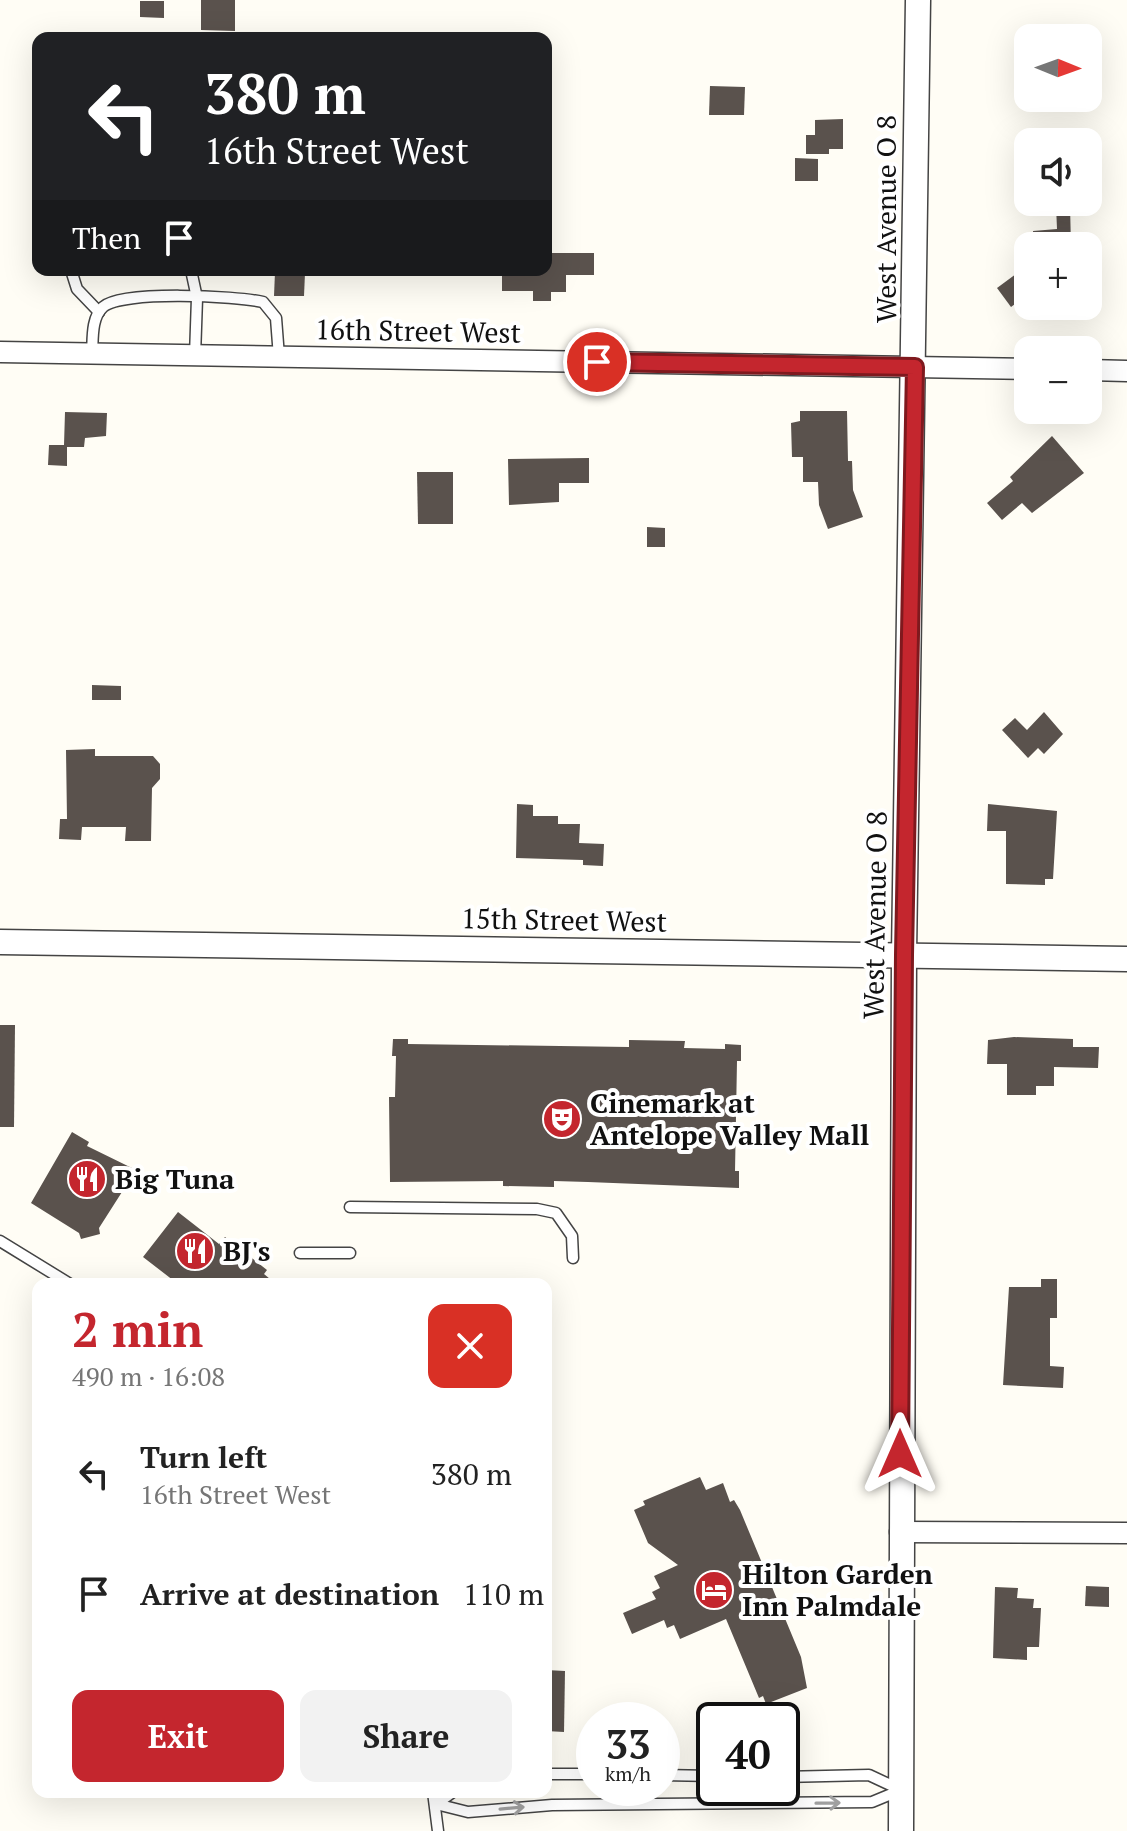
<!DOCTYPE html>
<meta charset="utf-8">
<style>
body{margin:0;font-family:"PT Serif",serif;background:#f2f2f2;color:#222;height:100vh;display:flex;flex-direction:column;font-size:30px;white-space:nowrap}
*{box-sizing:border-box;margin:0}
p{font-size:26px;color:#767676}
.icon{flex:none;width:44px;height:44px;fill:none;stroke:currentColor;stroke-width:2;stroke-linecap:round;stroke-linejoin:round}
.map{position:relative;flex:1;overflow:hidden}
.panel{position:absolute;left:32px;top:1278px;width:520px;height:520px;display:flex;flex-direction:column;background:#fff;border-radius:16px;box-shadow:0 8px 32px #0002}
.panel>*{flex:none}
.top-card{position:absolute;left:32px;top:32px;width:520px;height:244px;border-radius:16px;box-shadow:0 8px 32px #0002;background:#202124;color:#fff;overflow:hidden}
.needle{width:52px;rotate:91deg}
.fabs{position:absolute;left:1014px;top:24px;display:grid;gap:16px}
.fabs a{display:grid;place-items:center;width:88px;height:88px;border-radius:16px;background:#fff;box-shadow:0 8px 32px #0002;font-size:40px}
.speed{position:absolute;left:576px;top:1702px;display:flex;gap:16px;font-size:40px;font-weight:700;text-align:center}
.speed>*{display:grid;place-content:center;width:104px;height:104px;border-radius:50%;background:#fff;box-shadow:0 8px 32px #0002;line-height:1}
.speed small{font-size:20px;font-weight:400}
.speed .limit{border:4px solid #111;border-radius:12px;background:#fff;color:#111}
.pin{position:absolute;display:grid;place-items:center;width:68px;height:68px;color:#fff;margin:-34px;border:4px solid #fff;border-radius:50%;box-shadow:0 2px 8px #0007}
.me{position:absolute;width:88px;margin:-44px;rotate:0deg;stroke-linejoin:round;filter:drop-shadow(0 0 6px #0008)}
.turn{display:flex;align-items:center;gap:28px;height:168px;padding:0 40px;font-size:36px}
.turn .icon{width:104px;height:104px;stroke-width:2.5}
.turn b{display:block;font-size:56px;line-height:68px}
.then{display:flex;align-items:center;height:76px;padding:0 40px;background:#0003;gap:16px;font-size:30px}
.round{display:grid;place-items:center;flex:none;width:84px;height:84px;border-radius:16px;background:#f2f2f2}
.headline{display:flex;align-items:center;justify-content:space-between;height:136px;padding:0 40px}
h1{font-size:48px;font-weight:700;line-height:60px;color:#c4262e}
.button{display:flex;gap:16px;margin-top:auto;padding:16px 40px}
.button a{flex:1;height:92px;border-radius:16px;background:#c4262e;color:#fff;font-size:32px;font-weight:700;line-height:92px;text-align:center}
.button a+a{background:#f2f2f2;color:#222}
ul{padding:0;list-style:none}
li{display:flex;align-items:center;gap:24px;height:120px;padding:0 40px}
li div{flex:1}
li b{display:block;font-size:30px}
li em{font-style:normal}
.map>svg:first-child{display:block}
.building{fill:#5a524d}
.lines{fill:none;stroke-linecap:round;stroke-linejoin:round}
.service-casing{stroke:#444;stroke-width:13}
.minor-casing{stroke:#444;stroke-width:23}
.tertiary-casing{stroke:#444;stroke-width:27}
.service{stroke:#fff;stroke-width:10}
.minor{stroke:#fff;stroke-width:20}
.tertiary{stroke:#fff;stroke-width:24}
.oneway{stroke:#a0a0a0}
.route-casing{stroke:#7f191e;stroke-width:20}
.route{stroke:#c4262e;stroke-width:14}
.labels{text-anchor:middle;stroke-width:8;stroke-linejoin:round;paint-order:stroke}
.street-label{font-size:28px;fill:#111;stroke:#fff}
.poi-label{font-size:28px;font-weight:bold;fill:#111;stroke:#fff;text-anchor:start}
</style>
<div class="map">
<svg width="1127" height="1831" viewBox="0 0 1127 1831">
<rect width="100%" height="100%" fill="#fffdf5"/>
<!-- building -->
<g class="building">
<polygon points="201,0 235,0 235,31 201,30"/>
<polygon points="140,1 164,1 164,18 140,17"/>
<polygon points="710,86 745,87 744,115 709,115"/>
<polygon points="843,119 843,149 829,149 829,154 806,154 806,135 815,135 815,120"/>
<polygon points="795,158 818,159 818,181 795,181"/>
<polygon points="1056,205 1070,205 1071,246 1034,246 1033,231 1057,229"/>
<polygon points="546,253 594,253 594,275 566,275 566,292 551,292 551,301 533,301 533,291 502,291 502,270 546,270"/>
<polygon points="1028,265 1028,294 1011,307 997,288"/>
<polygon points="275,272 305,273 304,296 274,296"/>
<polygon points="800,411 847,411 848,461 852,461 853,490 863,517 828,529 819,505 818,482 803,482 803,457 792,457 791,423 800,421"/>
<polygon points="65,412 107,413 106,436 85,438 84,447 67,447 67,466 48,465 49,445 64,445"/>
<polygon points="1052,436 1084,473 1032,513 1022,503 1002,520 987,503 1013,481 1010,477"/>
<polygon points="589,458 589,483 559,483 559,502 509,505 508,459"/>
<polygon points="417,472 453,472 453,524 418,524"/>
<polygon points="647,527 665,528 665,547 647,547"/>
<polygon points="92,685 121,686 121,700 92,700"/>
<polygon points="1044,712 1063,734 1044,754 1038,748 1028,758 1002,730 1015,718 1027,730"/>
<polygon points="95,749 95,756 153,756 160,764 160,779 152,788 151,841 125,841 126,827 82,827 81,840 59,839 60,819 67,819 66,750"/>
<polygon points="517,804 533,805 533,816 558,816 558,824 580,824 579,843 604,844 603,866 583,865 583,860 516,858"/>
<polygon points="988,804 1057,811 1053,879 1045,879 1045,885 1006,884 1006,831 987,831"/>
<polygon points="0,1025 15,1025 14,1127 0,1127"/>
<polygon points="1014,1037 1073,1039 1073,1047 1099,1047 1098,1068 1054,1067 1054,1086 1036,1086 1036,1095 1007,1095 1007,1064 987,1064 988,1040"/>
<polygon points="393,1039 408,1039 408,1044 629,1047 629,1040 685,1041 684,1048 725,1049 725,1044 741,1045 741,1061 737,1061 735,1171 739,1171 739,1188 588,1182 554,1181 554,1187 503,1186 503,1181 390,1182 389,1097 395,1097 396,1056 392,1056"/>
<polygon points="72,1132 89,1142 87,1146 136,1170 99,1228 100,1234 81,1239 79,1233 31,1203"/>
<polygon points="178,1212 219,1244 225,1237 267,1270 264,1274 276,1284 178,1284 143,1257"/>
<polygon points="1041,1279 1057,1279 1057,1318 1050,1318 1050,1366 1064,1367 1063,1388 1003,1385 1009,1287 1041,1287"/>
<polygon points="700,1477 706,1490 723,1483 730,1502 734,1500 740,1510 801,1657 807,1688 766,1704 763,1696 759,1698 726,1619 680,1639 674,1625 667,1628 664,1620 632,1634 623,1613 656,1599 652,1592 660,1588 654,1576 678,1565 648,1543 634,1510 645,1505 643,1501"/>
<polygon points="1086,1586 1109,1587 1109,1607 1085,1606"/>
<polygon points="995,1587 1018,1588 1017,1598 1034,1599 1033,1608 1041,1608 1039,1647 1027,1647 1027,1660 993,1658"/>
<polygon points="546,1670 565,1671 564,1732 546,1731"/>
</g>
<g class="lines">
<!-- service casing -->
<g class="service-casing">
<g id="service">
<polyline points="71,270 77,289 99,312"/>
<polyline points="191,270 197,298 195,356"/>
<path d="M92,354C93,339 91,318 103,307C122,290 236,296 263,302L276,318L279,357"/>
<polyline points="350,1207 537,1209 556,1213 572,1236 573,1258"/>
<polyline points="0,1241 70,1284"/>
<polyline points="300,1253 350,1253"/>
<polyline points="546,1774 594,1774"/>
<polyline points="662,1775 714,1776"/>
<polyline points="782,1777 869,1775 899,1789"/>
<polyline points="433,1792 438,1831"/>
<polyline points="436,1804 468,1812 552,1805 872,1802 901,1790"/>
<polyline points="436,1804 453,1792"/>
</g>
</g>
<!-- minor casing -->
<g class="minor-casing">
<g id="minor">
<polyline points="0,352 1028,369"/>
<polyline points="1088,370 1127,371"/>
<polyline points="900,1532 1127,1533"/>
</g>
</g>
<!-- tertiary casing -->
<g class="tertiary-casing">
<g id="tertiary">
<polyline points="0,942 1127,959"/>
<polyline points="901,1831 904,955 918,0"/>
</g>
</g>
<!-- service -->
<use href="#service" class="service"/>
<!-- minor -->
<use href="#minor" class="minor"/>
<!-- tertiary -->
<use href="#tertiary" class="tertiary"/>
</g>
<!-- one-way arrows -->
<defs><path id="oneway-shaft" d="M-6 0H5M1.5-3L5.5 0L1.5 3" fill="none" stroke-width="1.6" stroke-linecap="round" stroke-linejoin="round" transform="scale(2)"/></defs>
<g class="oneway">
<use href="#oneway-shaft" transform="translate(828 1803) rotate(-1)"/>
<use href="#oneway-shaft" transform="translate(512 1808) rotate(-5)"/>
</g>
<g class="lines">
<!-- route casing -->
<g class="route-casing">
<polyline id="route" points="597,362 915,367 904,955 900,1454"/>
</g>
<!-- route -->
<use href="#route" class="route"/>
</g>
<!-- icons -->
<defs>
<g id="theatre-disc" transform="scale(2)"><circle r="9.5" fill="#c4262e" stroke="#fff"/><path d="M-5-5.5Q0-4 5-5.5V0Q5 5 0 6Q-5 5-5 0ZM-3.3-2.5H-1v1.5H-3.3ZM1-2.5H3.3v1.5H1ZM-2.8 1Q0 5.5 2.8 1Z" fill="#fff"/></g>
<g id="restaurant-disc" transform="scale(2)"><circle r="9.5" fill="#c4262e" stroke="#fff"/><path d="M-5-6h1v4h1v-4h1v4h1v-4h1v5L-1.5 .5V6h-2V.5L-5-1ZM5-6V6H3V1.5H1.5Q1.5-4 5-6Z" fill="#fff"/></g>
<g id="hotel-disc" transform="scale(2)"><circle r="9.5" fill="#c4262e" stroke="#fff"/><path d="M-6-4.5h1.5V1H6V5H4.5V3h-9V5H-6ZM-4 0a1.8 1.8 0 1 1 3.6 0ZM.5 0V-2.5h3Q6-2.5 6 0Z" fill="#fff"/></g>
</defs>
<g fill-rule="evenodd">
<use href="#theatre-disc" x="562" y="1119"/>
<use href="#restaurant-disc" x="87" y="1179"/>
<use href="#restaurant-disc" x="195" y="1251"/>
<use href="#hotel-disc" x="714" y="1590"/>
</g>
<g class="labels">
<!-- street labels -->
<g class="street-label">
<text transform="translate(886 219) rotate(-90)" y="10">West Avenue O 8</text>
<text transform="translate(418 331) rotate(1)" y="10">16th Street West</text>
<text transform="translate(875 915) rotate(-89)" y="10">West Avenue O 8</text>
<text transform="translate(564 920) rotate(1)" y="10">15th Street West</text>
</g>
<!-- poi labels -->
<g class="poi-label">
<text x="590" y="1113">Cinemark at<tspan x="590" dy="32">Antelope Valley Mall</tspan></text>
<text x="115" y="1189">Big Tuna</text>
<text x="223" y="1261">BJ's</text>
<text x="742" y="1584">Hilton Garden<tspan x="742" dy="32">Inn Palmdale</tspan></text>
</g>
</g>
</svg>
<div class="fabs">
<a><svg class="needle" viewBox="-14 -14 28 28"><path d="M0-13l5 13h-10z" fill="#e53935"/><path d="M0 13l5-13h-10z" fill="#767676"/></svg></a>
<a><svg class="icon" aria-label="sound" viewBox="0 0 24 24"><path d="M4 9h4l5-4v14l-5-4H4zM17 9q2 3 0 6"/></svg></a>
<a>+</a>
<a>−</a>
</div>
<div class="speed"><div>33<small>km/h</small></div><div class="limit">40</div></div>
<div class="pin" style="left:597px;top:362px;background:#d93025"><svg class="icon" aria-label="arrive" viewBox="0 0 24 24"><path d="M6 21V4h12l-3 4 3 4H6"/></svg></div>
<svg class="me" style="left:900px;top:1454px" viewBox="-20 -20 40 40"><path d="M0-17L14 15 0 8-14 15z" fill="#c4262e" stroke="#fff" stroke-width="4"/></svg>
<div class="top-card">
<div class="turn"><svg class="icon" aria-label="left" viewBox="0 0 24 24"><path d="M17 20v-9H6M10 6l-5 5 5 5"/></svg><div><b>380 m</b>16th Street West</div></div>
<div class="then">Then<svg class="icon" aria-label="arrive" viewBox="0 0 24 24"><path d="M6 21V4h12l-3 4 3 4H6"/></svg></div>
</div>
<section class="panel">
<div class="headline"><div><h1>2 min</h1><p>490 m · 16:08</p></div><a class="round" style="background:#d93025;color:#fff"><svg class="icon" aria-label="close" viewBox="0 0 24 24"><path d="M6 6l12 12M18 6L6 18"/></svg></a></div>
<ul>
<li><svg class="icon" aria-label="left" viewBox="0 0 24 24"><path d="M17 20v-9H6M10 6l-5 5 5 5"/></svg><div><b>Turn left</b><p>16th Street West</p></div><em>380 m</em></li>
<li><svg class="icon" aria-label="arrive" viewBox="0 0 24 24"><path d="M6 21V4h12l-3 4 3 4H6"/></svg><div><b>Arrive at destination</b></div><em>110 m</em></li>
</ul>
<div class="button"><a>Exit</a><a>Share</a></div>
</section>
</div>
